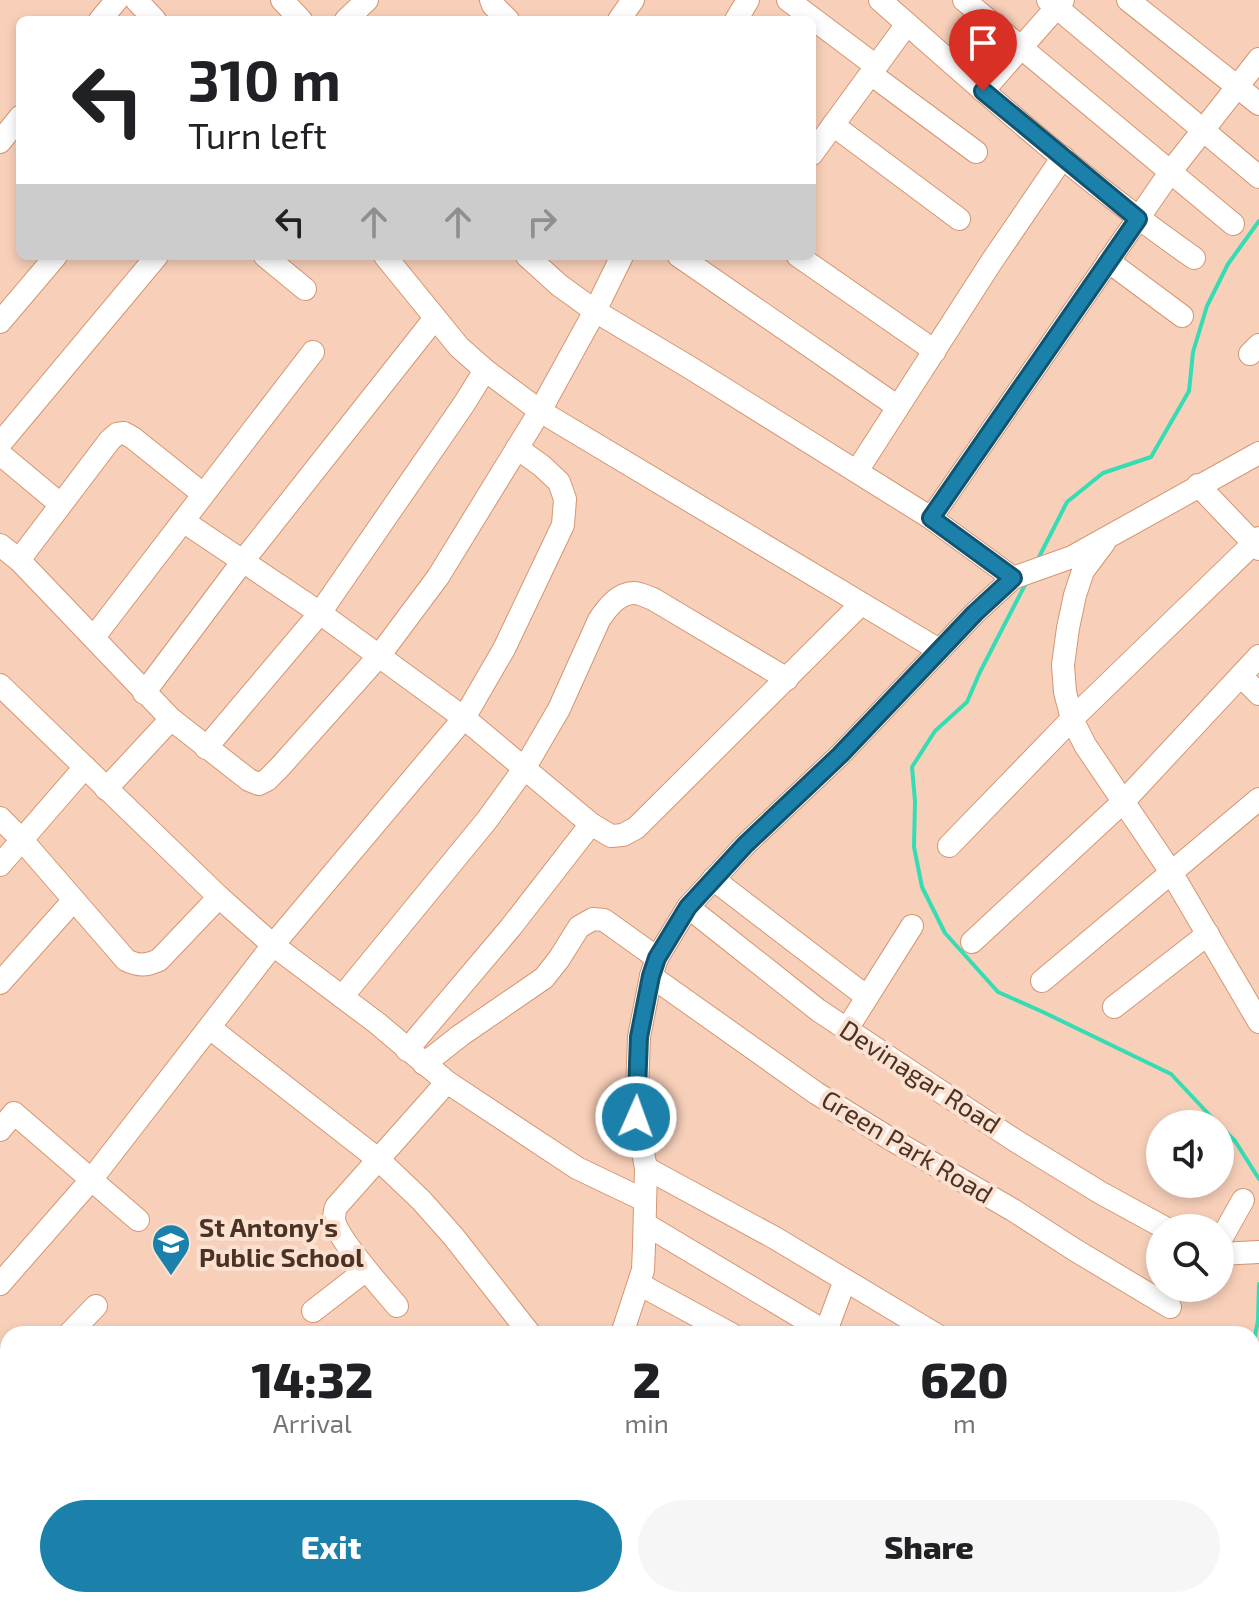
<!DOCTYPE html>
<style>
body{margin:0;font-family:"Exo 2",sans-serif;background:#f6f6f6;color:#202124;height:100vh;display:flex;flex-direction:column;font-size:30px;white-space:nowrap}
*{box-sizing:border-box;margin:0}
p{font-size:26px;color:#757577}
.icon{flex:none;width:44px;height:44px;fill:none;stroke:currentColor;stroke-width:2;stroke-linecap:round;stroke-linejoin:round}
.map{position:relative;flex:1;overflow:hidden}
.panel{position:absolute;left:0px;top:1326px;width:1260px;height:282px;display:flex;flex-direction:column;background:#fff;border-radius:24px 24px 0 0;box-shadow:0 4px 12px #0003}
.panel>*{flex:none}
.guide{position:absolute;left:16px;top:16px;width:800px;height:244px;border-radius:12px;box-shadow:0 4px 12px #0003;background:#fff;color:#202124;overflow:hidden}
.fabs{position:absolute;left:1146px;top:1110px;display:grid;gap:16px}
.fabs a{display:grid;place-items:center;width:88px;height:88px;border-radius:50%;background:#fff;box-shadow:0 4px 12px #0003;font-size:40px}
.pin{position:absolute;display:grid;place-items:center;width:68px;height:68px;color:#fff;margin:-82px -34px;border-radius:50% 50% 50% 0;rotate:-45deg;box-shadow:0 0 8px #0007}
.pin .icon{rotate:45deg}
.me{position:absolute;width:88px;margin:-44px;rotate:2deg;stroke-linejoin:round;filter:drop-shadow(0 0 6px #0008)}
.turn{display:flex;align-items:center;gap:28px;height:168px;padding:0 40px;font-size:36px}
.turn .icon{width:104px;height:104px;stroke-width:2.5}
.turn b{display:block;font-size:56px;line-height:68px}
.lanes{display:flex;align-items:center;height:76px;padding:0 40px;background:#0003;justify-content:center;gap:40px;direction:ltr}
.lanes .off{opacity:.35}
.eta{display:flex;justify-content:space-evenly;align-items:center;height:136px;text-align:center}
.eta b{font-size:48px;font-weight:800;line-height:56px}
.button{display:flex;gap:16px;margin-top:auto;padding:16px 40px}
.button a{flex:1;height:92px;border-radius:48px;background:#1b81ab;color:#fff;font-size:32px;font-weight:800;line-height:92px;text-align:center}
.button a+a{background:#f6f6f6;color:#202124}
.map>svg:first-child{display:block}
.lines{fill:none;stroke-linecap:round;stroke-linejoin:round}
.stream{stroke:#36dcb3;stroke-width:4}
.minor-casing{stroke:#d49671;stroke-width:24}
.minor{stroke:#fff;stroke-width:22}
.route-casing{stroke:#12546f;stroke-width:20}
.route{stroke:#1b81ab;stroke-width:14}
.labels{text-anchor:middle;stroke-width:8;stroke-linejoin:round;paint-order:stroke}
.street-label{font-size:26px;fill:#4c3223;stroke:#fbe1d1}
.poi-label{font-size:26px;font-weight:bold;fill:#4c3223;stroke:#fbe1d1;text-anchor:start}
</style>
<div class="map">
<svg width="1259" height="1607" viewBox="0 0 1259 1607">
<rect width="100%" height="100%" fill="#f8d0ba"/>
<g class="lines">
<!-- stream -->
<g class="stream">
<polyline points="1037,561 1067,502 1103,473 1151,457 1189,391 1193,352 1207,306 1228,264 1259,221"/>
<polyline points="1026,583 980,672 967,702 935,731 912,767 915,801 914,847 922,887 945,933 998,992 1043,1012 1171,1074 1218,1124"/>
<polyline points="1220,1126 1235,1141 1259,1179"/>
<polyline points="1252,1352 1258,1320 1259,1284"/>
<polyline points="1145,1607 1150,1600"/>
</g>
<!-- minor casing -->
<g class="minor-casing">
<g id="minor">
<polyline points="136,0 155,20"/>
<polyline points="282,0 301,20"/>
<polyline points="491,0 493,5 508,20"/>
<polyline points="788,0 876,66"/>
<path d="M880,0C982,90 1083,181 1194,258"/>
<polyline points="964,0 1233,224"/>
<polyline points="1048,0 1259,177"/>
<polyline points="1128,0 1259,104"/>
<polyline points="100,20 117,0"/>
<polyline points="346,20 367,0"/>
<polyline points="619,20 633,0"/>
<polyline points="736,20 748,0"/>
<polyline points="871,74 976,152"/>
<polyline points="983,91 1063,0"/>
<polyline points="833,125 959,219"/>
<polyline points="0,142 20,117"/>
<polyline points="812,154 907,24"/>
<polyline points="265,256 305,289"/>
<polyline points="385,256 459,347 485,370 540,411 939,650"/>
<polyline points="527,256 559,285 595,311 689,367 931,518 1013,578"/>
<polyline points="679,256 898,407"/>
<polyline points="798,256 935,351"/>
<polyline points="1108,261 1182,316"/>
<polyline points="0,322 56,256"/>
<polyline points="1250,354 1259,345"/>
<polyline points="0,444 157,256"/>
<polyline points="0,454 60,504"/>
<polyline points="857,471 992,261 1063,157"/>
<polyline points="1198,485 1259,549"/>
<polyline points="931,518 1171,171 1259,59"/>
<polyline points="183,521 320,613 464,718 591,824 611,836 623,835 636,828 861,604"/>
<polyline points="1104,543 1083,571 1075,595 1068,628 1063,665 1065,692 1072,719 1085,745 1171,872 1259,1022"/>
<polyline points="0,545 19,560 171,719 249,780 259,784 267,780 279,768 379,656 438,577 540,411 595,311 622,256"/>
<polyline points="19,560 110,440 117,434 124,433 133,438 203,494"/>
<polyline points="94,637 313,352"/>
<polyline points="1241,676 1259,694"/>
<polyline points="0,685 219,897 273,945 377,1023 447,1082 577,1168 644,1200"/>
<polyline points="144,693 243,561 435,318"/>
<polyline points="206,748 320,613 464,404 485,370"/>
<polyline points="106,789 171,719"/>
<path d="M0,818L22,840L126,960C138,966 146,966 159,960L219,897"/>
<polyline points="949,846 1072,719 1259,538"/>
<polyline points="0,865 85,767"/>
<polyline points="713,879 867,997"/>
<polyline points="688,907 818,1010 911,1072 1016,1141 1101,1193 1165,1228"/>
<polyline points="972,942 1124,801 1259,656"/>
<polyline points="651,976 816,1093 889,1138 1013,1210 1075,1250 1170,1307"/>
<polyline points="1042,981 1259,799"/>
<polyline points="0,983 73,901"/>
<path d="M342,997L487,820L524,769L559,709L599,620C607,608 618,593 634,593C640,593 647,597 653,599L787,679"/>
<polyline points="1114,1007 1208,934"/>
<polyline points="210,1028 379,1160 421,1200 453,1236 530,1334"/>
<polyline points="847,1029 912,926"/>
<polyline points="407,1050 511,927 591,824"/>
<polyline points="424,1064 461,1035 544,978 559,959 579,927 593,919 604,920 657,958"/>
<polyline points="0,1130 14,1113 138,1220"/>
<polyline points="646,1168 775,1238 935,1334"/>
<polyline points="645,1224 829,1334"/>
<polyline points="1220,1241 1243,1200"/>
<polyline points="1220,1254 1259,1252"/>
<polyline points="0,1284 91,1180 273,945 464,718 504,649 563,525 565,499 559,482 542,466 517,448"/>
<polyline points="639,1284 731,1334"/>
<path d="M397,1306C384,1290 336,1238 334,1219C334,1217 335,1209 336,1207L447,1082"/>
<polyline points="313,1311 366,1270"/>
<polyline points="69,1334 96,1306"/>
<polyline points="622,1334 643,1270 644,1246 646,1168 636,1117 639,1037 651,976 657,958 688,907 745,845 840,755 975,613 1013,578 1072,557 1259,453"/>
<polyline points="825,1334 845,1280"/>
<polyline points="0,1405 8,1397"/>
<polyline points="0,1427 8,1434"/>
<polyline points="0,1548 8,1555"/>
<polyline points="1252,1552 1259,1544"/>
<polyline points="59,1600 67,1607"/>
<polyline points="250,1600 259,1607"/>
<polyline points="388,1600 397,1607"/>
<polyline points="707,1600 713,1607"/>
<polyline points="926,1600 939,1607"/>
<polyline points="1174,1600 1184,1607"/>
<polyline points="117,1607 123,1600"/>
<polyline points="225,1607 230,1600"/>
<polyline points="450,1607 455,1600"/>
<polyline points="795,1607 799,1600"/>
<polyline points="1088,1607 1091,1600"/>
<polyline points="1207,1607 1213,1600"/>
</g>
</g>
<!-- minor -->
<use href="#minor" class="minor"/>
</g>
<g class="lines">
<!-- route casing -->
<g class="route-casing">
<polyline id="route" points="636,1117 639,1037 651,976 657,958 688,907 745,845 840,755 975,613 1013,578 931,518 1138,219 983,91"/>
</g>
<!-- route -->
<use href="#route" class="route"/>
</g>
<!-- icons -->
<defs>
<g id="school-pin" transform="scale(2)"><path d="M0 17L-7.5 6A9.5 9.5 0 1 1 7.5 6Z" fill="#1b81ab" stroke="#fbe1d1"/><path d="M0-5L7-2L0 1L-7-2ZM-4 1L0 2.5L4 1V4Q0 6-4 4Z" fill="#fff"/></g>
</defs>
<g fill-rule="evenodd">
<use href="#school-pin" x="171" y="1243"/>
</g>
<g class="labels">
<!-- street labels -->
<g class="street-label">
<text transform="translate(920 1077) rotate(33)" y="9">Devinagar Road</text>
<text transform="translate(907 1147) rotate(31)" y="9">Green Park Road</text>
</g>
<!-- poi labels -->
<g class="poi-label">
<text x="199" y="1237">St Antony's<tspan x="199" dy="30">Public School</tspan></text>
</g>
</g>
</svg>
<div class="fabs">
<a><svg class="icon" aria-label="sound" viewBox="0 0 24 24"><path d="M4 9h4l5-4v14l-5-4H4zM17 9q2 3 0 6"/></svg></a>
<a><svg class="icon" aria-label="search" viewBox="0 0 24 24"><circle cx="10" cy="10" r="6"/><path d="M15 15l6 6"/></svg></a>
</div>
<div class="pin" style="left:983px;top:91px;background:#d93025"><svg class="icon" aria-label="arrive" viewBox="0 0 24 24"><path d="M6 21V4h12l-3 4 3 4H6"/></svg></div>
<svg class="me" style="left:636px;top:1117px" viewBox="-20 -20 40 40"><circle r="17" fill="#1b81ab" stroke="#fff" stroke-width="3"/><path d="M0-11L8 9 0 5-8 9z" fill="#fff"/></svg>
<div class="guide">
<div class="turn"><svg class="icon" aria-label="left" viewBox="0 0 24 24"><path d="M17 20v-9H6M10 6l-5 5 5 5"/></svg><div><b>310 m</b>Turn left</div></div>
<div class="lanes"><svg class="icon" aria-label="left" viewBox="0 0 24 24"><path d="M17 20v-9H6M10 6l-5 5 5 5"/></svg><svg class="icon off" aria-label="ahead" viewBox="0 0 24 24"><path d="M12 20V5M6 11l6-6 6 6"/></svg><svg class="icon off" aria-label="ahead" viewBox="0 0 24 24"><path d="M12 20V5M6 11l6-6 6 6"/></svg><svg class="icon off" aria-label="right" viewBox="0 0 24 24"><path d="M7 20v-9h11M14 6l5 5-5 5"/></svg></div>
</div>
<section class="panel">
<div class="eta">
<div><b>14:32</b><p>Arrival</p></div>
<div><b>2</b><p>min</p></div>
<div><b>620</b><p>m</p></div>
</div>
<div class="button"><a>Exit</a><a>Share</a></div>
</section>
</div>
